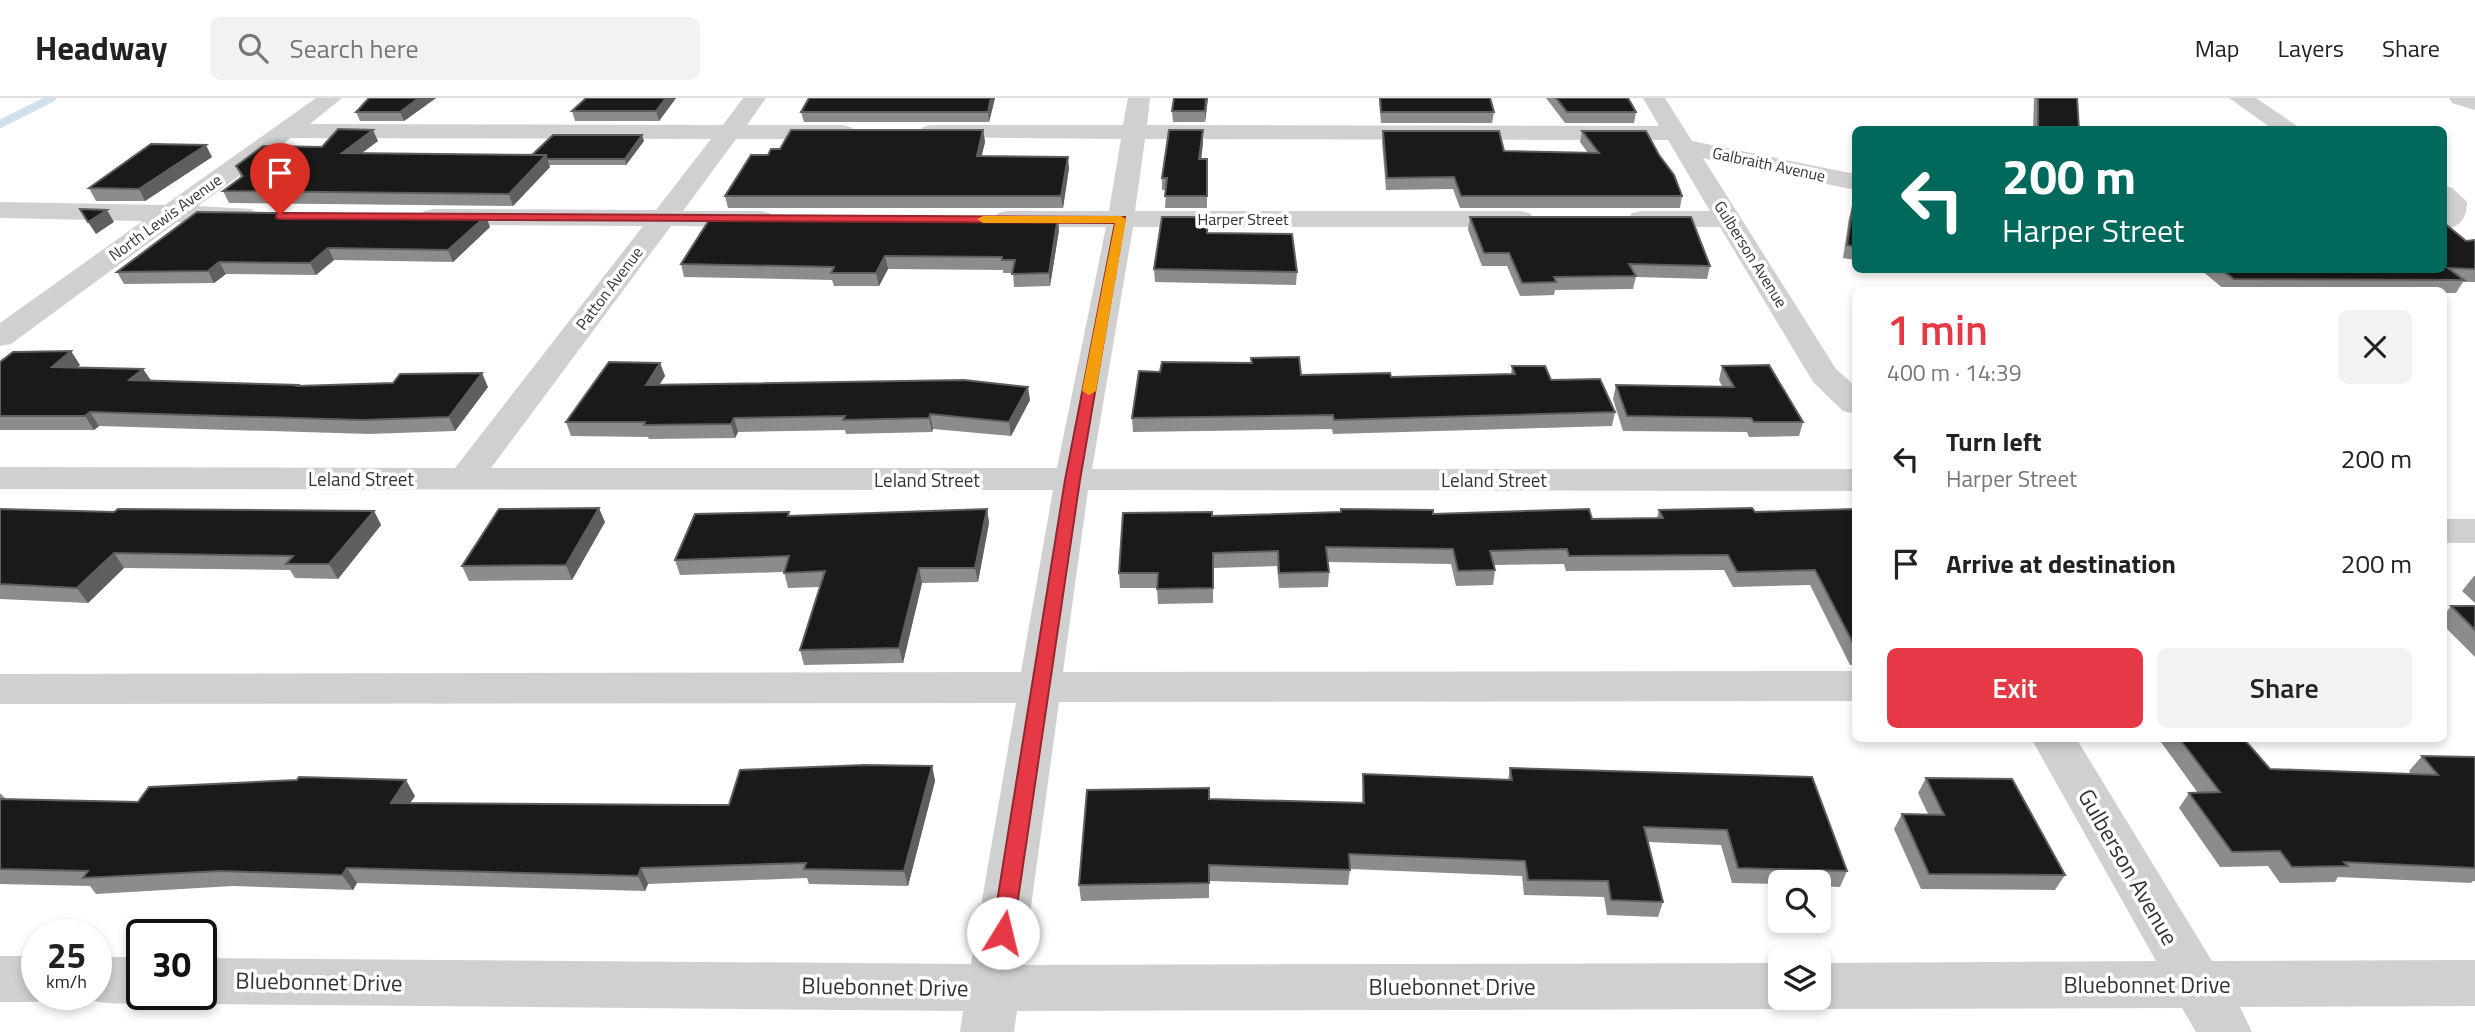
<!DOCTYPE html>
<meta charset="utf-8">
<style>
body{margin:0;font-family:"Titillium Web",sans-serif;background:#f2f2f2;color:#222;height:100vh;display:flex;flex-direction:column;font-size:26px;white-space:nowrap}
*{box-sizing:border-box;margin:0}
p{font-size:23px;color:#767676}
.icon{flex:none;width:38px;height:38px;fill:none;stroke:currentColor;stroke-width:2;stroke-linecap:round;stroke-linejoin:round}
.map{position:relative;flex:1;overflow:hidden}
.details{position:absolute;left:1852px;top:189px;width:595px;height:455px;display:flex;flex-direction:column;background:#fff;border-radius:10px;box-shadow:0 4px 10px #0003}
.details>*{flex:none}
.hud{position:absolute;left:1852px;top:28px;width:595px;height:147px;border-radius:10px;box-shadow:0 4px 10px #0003;background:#00695c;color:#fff;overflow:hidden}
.buttons{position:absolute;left:1768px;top:772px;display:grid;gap:14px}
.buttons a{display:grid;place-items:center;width:63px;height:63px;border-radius:10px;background:#fff;box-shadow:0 4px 10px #0003;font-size:35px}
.speed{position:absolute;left:21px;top:821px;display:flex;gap:14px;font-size:35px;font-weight:700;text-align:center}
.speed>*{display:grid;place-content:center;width:91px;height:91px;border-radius:50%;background:#fff;box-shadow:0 4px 10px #0003;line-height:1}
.speed small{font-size:18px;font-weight:400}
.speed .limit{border:4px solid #111;border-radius:10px;background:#fff;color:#111}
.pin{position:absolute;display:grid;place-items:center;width:60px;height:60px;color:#fff;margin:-72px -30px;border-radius:50% 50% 50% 0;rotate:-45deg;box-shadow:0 0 7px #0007}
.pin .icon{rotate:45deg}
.me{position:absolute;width:77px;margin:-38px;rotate:9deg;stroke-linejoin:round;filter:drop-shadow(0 0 5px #0008)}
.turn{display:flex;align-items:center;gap:24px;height:147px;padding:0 35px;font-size:32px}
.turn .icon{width:91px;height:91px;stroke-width:2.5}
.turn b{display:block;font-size:49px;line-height:60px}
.round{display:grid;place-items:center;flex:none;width:74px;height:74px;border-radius:10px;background:#f2f2f2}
.headline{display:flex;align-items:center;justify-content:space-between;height:119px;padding:0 35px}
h1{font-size:42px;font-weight:600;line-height:52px;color:#e63946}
.cta{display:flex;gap:14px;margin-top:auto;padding:14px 35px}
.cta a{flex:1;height:80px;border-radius:10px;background:#e63946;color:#fff;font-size:28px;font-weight:600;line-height:80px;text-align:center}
.cta a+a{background:#f2f2f2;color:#222}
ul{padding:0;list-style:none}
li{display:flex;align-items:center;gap:21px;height:105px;padding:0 35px}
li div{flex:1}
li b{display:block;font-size:26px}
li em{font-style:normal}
header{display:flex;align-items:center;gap:42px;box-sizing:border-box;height:98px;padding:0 35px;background:#fff;border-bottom:2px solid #e0e0e0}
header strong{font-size:33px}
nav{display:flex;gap:38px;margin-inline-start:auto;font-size:24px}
.search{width:490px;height:63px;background:#f2f2f2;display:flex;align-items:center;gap:18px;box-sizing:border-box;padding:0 24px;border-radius:10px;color:#767676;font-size:26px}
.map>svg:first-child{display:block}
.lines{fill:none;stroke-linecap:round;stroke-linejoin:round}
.stream{stroke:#cfe2ee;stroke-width:8}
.minor{fill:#d0d0d0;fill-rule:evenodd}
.wall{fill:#8c8c8c}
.shaded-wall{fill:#5f5f5f}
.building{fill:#1a1a1a;stroke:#5f5f5f;stroke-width:2}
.route{fill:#e63946;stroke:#96252e;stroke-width:2}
.slow{fill:#f59e0b}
.labels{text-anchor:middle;stroke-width:7;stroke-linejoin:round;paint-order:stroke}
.far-street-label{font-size:16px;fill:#333;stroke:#fff}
.street-label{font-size:19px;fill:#333;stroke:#fff}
.near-street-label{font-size:23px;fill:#333;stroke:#fff}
</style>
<header>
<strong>Headway</strong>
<div class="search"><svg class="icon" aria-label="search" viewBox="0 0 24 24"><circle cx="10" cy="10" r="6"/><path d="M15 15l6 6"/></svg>Search here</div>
<nav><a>Map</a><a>Layers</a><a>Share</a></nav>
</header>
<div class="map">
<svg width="2475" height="934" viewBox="0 0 2475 934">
<rect width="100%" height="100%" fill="#fff"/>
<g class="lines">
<!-- stream -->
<polyline class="stream" points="0,26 52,0"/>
<!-- minor -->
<g class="minor">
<polygon points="316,0 342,0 310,26 723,27 743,0 766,0 747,27 843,27 851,29 855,34 851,39 843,41 736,41 683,113 761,113 770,115 774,121 770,127 761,129 671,128 491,370 1057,370 1106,129 1007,129 998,127 994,121 998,115 1007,113 1109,113 1121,41 923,39 919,34 923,29 931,27 1123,27 1128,0 1150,0 1147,27 1659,28 1643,0 1665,0 1692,43 1855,76 1855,92 1703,60 1836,271 1855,288 1855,316 1843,313 1813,284 1720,129 1641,129 1632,127 1628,121 1632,115 1641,113 1710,113 1668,42 1145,41 1135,113 1521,113 1530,115 1534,121 1530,127 1521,129 1133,129 1092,371 1855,371 1855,393 1088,392 1063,574 1855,573 1855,603 1059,604 1023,867 1780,865 1780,900 1818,900 1818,865 2156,863 2031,640 2076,640 2212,863 2475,862 2475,908 2240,909 2252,934 2196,934 2182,910 1818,911 1799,904 1780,911 1017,913 1014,934 960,934 963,913 201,906 182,899 181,896 201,896 201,860 971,866 1016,605 0,606 0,576 1021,574 1053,392 0,391 0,369 455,370 643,128 433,127 424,125 420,119 424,113 433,111 656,112 711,41 291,40 198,108 252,111 256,117 252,123 243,125 177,124 11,246 0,248 0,225 143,123 0,120 0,104 165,107"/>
<polygon points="2229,0 2256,0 2303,32 2274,32"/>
<polygon points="2449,0 2475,0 2475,12 2452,5"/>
<path d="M2443,87L2452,90L2467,104C2466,122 2461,128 2443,132Z"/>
<rect x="2443" y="421" width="32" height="24"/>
<polygon points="0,858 37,858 37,896 56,897 37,904 0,904"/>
<path d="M96,859H142V896H162L161,898C134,908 104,908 77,898L76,896H96Z"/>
</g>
</g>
<!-- wall -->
<g class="wall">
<polygon points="436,0 404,23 360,23 356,14"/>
<polygon points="676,0 659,23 575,23 572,13"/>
<polygon points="809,0 995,0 989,24 804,24 801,14"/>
<polygon points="1208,0 1205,24 1173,24 1172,13"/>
<polygon points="1379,0 1490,0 1494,14 1492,25 1381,25"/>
<polygon points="1546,0 1628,0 1636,14 1634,25 1565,25"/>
<polygon points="2034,0 2077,0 2079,32 2033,32"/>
<polygon points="983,32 985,44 981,58 1069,70 1063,110 728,110 725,98 768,57 780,51"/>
<polygon points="1383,33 1504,53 1588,55 1580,44 1582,33 1659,57 1682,98 1680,110 1460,110 1453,91 1386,92 1382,44"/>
<polygon points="378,43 362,55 532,57 644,43 626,67 549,67 550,69 513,108 229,105 223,93 241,79 236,68 322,49"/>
<polygon points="1203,44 1201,61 1207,61 1207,110 1165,110 1166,92 1162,92 1162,80"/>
<polygon points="212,59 145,103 96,103 89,90"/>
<polygon points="1853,107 1855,108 1855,162 1843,160 1849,120"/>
<polygon points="1470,119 1710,168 1707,181 1636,179 1633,191 1555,192 1554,197 1520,198 1507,168 1482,168 1468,132"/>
<polygon points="490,129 453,164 334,162 316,177 226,176 214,185 124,186 117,174"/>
<polygon points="1059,132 1050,188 1014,189 1013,175 1003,175 1003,172 888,171 879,188 834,188 832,182 684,179 681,166"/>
<polygon points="1207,135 1297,174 1296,187 1155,184 1154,171"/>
<polygon points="2475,142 2475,184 2463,184 2456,195 2443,195 2443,192 2225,192 2201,172 2443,172 2466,143"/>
<polygon points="2011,172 2035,172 2034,174"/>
<polygon points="0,264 80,267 77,270 143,271 151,283 299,288 488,289 455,333 369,336 99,328 94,332 0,332"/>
<polygon points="660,265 665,278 659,287 1030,302 1011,338 933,331 932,334 846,336 845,332 738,334 735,340 649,341 648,339 571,338 566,324"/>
<polygon points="1512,268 1551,282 1615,314 1612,328 1333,336 1332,331 1133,334 1132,320 1301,277 1391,279 1511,276"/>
<polygon points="1722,268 1803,324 1799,338 1749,339 1747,334 1623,333 1613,301 1616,287 1722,288 1719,282"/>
<polygon points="0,411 114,414 374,413 381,427 338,481 295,480 290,472 124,470 88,505 0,501"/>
<polygon points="987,411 989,425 978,484 922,485 903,565 804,567 800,552 820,489 788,490 784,474 680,477 675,462 790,418"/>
<polygon points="1855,411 1855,567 1850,567 1810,487 1733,489 1724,472 1566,473 1564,466 1494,467 1495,472 1493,487 1456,488 1451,466 1328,464 1329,474 1328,489 1279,490 1277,468 1213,470 1213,505 1158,506 1157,490 1120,490 1119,475 1212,418 1433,416 1592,421 1657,420 1659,412 1755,414"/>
<polygon points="605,424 572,482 469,483 462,468"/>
<polygon points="2474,478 2475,478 2475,505 2462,493"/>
<polygon points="2451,508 2475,508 2475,559 2443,527 2443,518"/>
<polygon points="2158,640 2243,640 2270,671 2411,676 2409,673 2422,658 2475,659 2475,783 2473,783 2471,785 2338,779 2335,784 2280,785 2268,768 2220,769 2179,710 2189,695 2198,695"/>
<polygon points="932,668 935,683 908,788 809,786 807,780 648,786 645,793 357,785 353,792 233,788 96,796 90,788 0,786 0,695 6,701 138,704 415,698 410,705 702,707 729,707"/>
<polygon points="1510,670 1812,679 1847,773 1840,789 1818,788 1818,784 1780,784 1780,786 1732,785 1721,747 1648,744 1663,804 1658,819 1607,817 1604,799 1524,797 1522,778 1350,771 1348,787 1209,783 1209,800 1081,803 1079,787 1209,701 1362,705 1363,676 1508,682"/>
<polygon points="1926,680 2065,777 2055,792 1921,791 1894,731 1902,716 1928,716 1918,695"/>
</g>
<!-- shaded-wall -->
<g class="shaded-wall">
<polygon points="419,0 436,0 404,23 400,14"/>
<polygon points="666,0 676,0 659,23 656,13"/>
<polygon points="991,0 995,0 989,24 988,14"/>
<polygon points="1206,0 1208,0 1205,24 1205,13"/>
<polygon points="373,32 378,43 347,66 342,55"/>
<polygon points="983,32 985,44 979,70 977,58"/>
<polygon points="1203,32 1203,44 1200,73 1199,61"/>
<polygon points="642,37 644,43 626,67 625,61"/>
<polygon points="206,47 212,59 145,103 139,91"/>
<polygon points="546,57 550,69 513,108 509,96"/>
<polygon points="1068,59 1069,70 1063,110 1061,98"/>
<polygon points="107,112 114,124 96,136 88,124"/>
<polygon points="486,118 490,129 453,164 448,152"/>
<polygon points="1058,119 1059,132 1050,188 1049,175"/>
<polygon points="328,150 334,162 316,177 310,165"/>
<polygon points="885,158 888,171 879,188 876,175"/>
<polygon points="219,164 226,176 214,185 208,173"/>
<polygon points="71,253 80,267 61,283 52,269"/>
<polygon points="660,265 665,278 650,301 646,287"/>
<polygon points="143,271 152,284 129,282"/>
<polygon points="482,275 488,289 455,333 449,319"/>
<polygon points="1028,289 1030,302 1011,338 1009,324"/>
<polygon points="90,314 99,328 94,332 85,318"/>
<polygon points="930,316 933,331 932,334 929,320"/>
<polygon points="734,320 738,334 735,340 731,326"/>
<polygon points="599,410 605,424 572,482 566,467"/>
<polygon points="987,411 989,425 978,484 975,470"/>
<polygon points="374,413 381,427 338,481 329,466"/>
<polygon points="114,455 124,470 88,505 77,490"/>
<polygon points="919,470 922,485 903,565 899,550"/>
<polygon points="932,668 935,683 908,788 904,773"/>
<polygon points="406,682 415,698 400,720 391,705"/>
<polygon points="347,770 357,785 353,792 342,777"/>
<polygon points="641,770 648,786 645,793 638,778"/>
</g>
<!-- building -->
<g class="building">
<polygon points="369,0 419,0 400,14 356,14"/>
<polygon points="586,0 666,0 656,13 572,13"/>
<polygon points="809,0 991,0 988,14 801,14"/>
<polygon points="1174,0 1206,0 1205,13 1172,13"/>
<polygon points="1380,0 1490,0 1494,14 1381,14"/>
<polygon points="1556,0 1628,0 1636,14 1567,14"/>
<polygon points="2038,0 2077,0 2079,32 2038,32"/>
<polygon points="338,31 373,32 342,55 546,57 509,96 223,93 243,78 236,68 263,48 322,49"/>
<polygon points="791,32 983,32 977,58 1068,59 1061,98 725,98 751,57 768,57 771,51 780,51"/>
<polygon points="1169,32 1203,32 1199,61 1207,61 1207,98 1165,98 1167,80 1162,80"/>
<polygon points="1383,33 1499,33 1504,53 1599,55 1582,33 1646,33 1659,57 1674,77 1682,98 1461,98 1454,79 1387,80"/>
<polygon points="553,37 642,37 625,61 547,61 546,57 532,57"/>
<polygon points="151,46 206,47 139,91 89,90"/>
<polygon points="1853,107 1855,108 1855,149 1847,147"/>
<polygon points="80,111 107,112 88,124"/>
<polygon points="197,114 486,118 448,152 328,150 310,165 219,164 208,173 117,174"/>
<polygon points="711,119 1058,119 1049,175 1012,176 1015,162 1002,162 1002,159 885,158 876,175 831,175 834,169 681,166"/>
<polygon points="1162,119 1207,119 1207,135 1292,136 1297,174 1154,171"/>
<polygon points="1470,119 1691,119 1710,168 1629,166 1636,178 1554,179 1556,184 1522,185 1509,155 1484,155"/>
<polygon points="2443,124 2466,143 2475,142 2475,171 2448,170 2464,182 2234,181 2222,172 2443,172"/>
<polygon points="71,253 52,269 143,271 129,282 298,287 297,288 393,285 400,276 482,275 449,319 362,322 90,314 85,318 0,318 0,264 13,254"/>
<polygon points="1299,259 1301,277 1390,275 1391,279 1515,276 1512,268 1545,268 1551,282 1600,281 1615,314 1334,322 1333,317 1132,320 1139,273 1160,274 1162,264 1252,265 1251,260"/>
<polygon points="609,264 660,265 646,287 964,282 1028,289 1009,324 930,316 929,320 843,322 845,318 734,320 731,326 644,327 645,324 566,324"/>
<polygon points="1769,267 1803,324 1754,324 1751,320 1627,318 1616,287 1734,289 1722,268"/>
<polygon points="599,410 566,467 462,468 499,411"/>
<polygon points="1752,410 1755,414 1855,411 1855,549 1815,472 1737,474 1728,457 1569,458 1567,451 1490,453 1495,472 1458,473 1453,451 1326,449 1329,474 1279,475 1278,453 1213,455 1213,490 1157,491 1158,475 1119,475 1123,415 1212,414 1212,418 1341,414 1341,411 1433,412 1433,416 1589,411 1592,421 1663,420 1659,412"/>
<polygon points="0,411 114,414 118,411 374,413 329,466 286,466 293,458 114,455 77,490 0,486"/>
<polygon points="987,411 975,470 919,470 899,550 800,552 825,473 784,475 789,458 675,462 695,416 789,414 788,418"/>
<polygon points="2451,508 2475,508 2475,532"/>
<polygon points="2179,640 2243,640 2270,671 2438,677 2422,658 2475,659 2475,770 2344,764 2348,768 2292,769 2280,753 2232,754 2189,695 2220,694"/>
<polygon points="865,667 932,668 904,773 804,771 806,765 641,770 638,778 347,770 342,777 221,773 83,780 88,773 0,771 0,701 138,704 149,689 297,682 299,679 406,682 391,705 702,707 729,707 740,672"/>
<polygon points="1510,670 1812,679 1847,773 1738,770 1727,732 1644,729 1663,804 1611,802 1608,783 1528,782 1525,763 1349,756 1350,772 1209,767 1209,785 1079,787 1087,692 1209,690 1209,701 1364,705 1363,676 1512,682"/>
<polygon points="1926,680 2012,681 2065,777 1929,776 1902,716 1944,717"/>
</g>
<!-- route -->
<polygon class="route" points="276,115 1125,119 1080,382 1013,835 1010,841 1003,844 995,841 992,835 1065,382 1115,125 280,121 276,120"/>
<!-- slow -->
<polygon class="slow" points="1121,118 1126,121 1096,293 1089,297 1082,293 1115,125 983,125 977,121 983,118"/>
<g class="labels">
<!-- far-street labels -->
<g class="far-street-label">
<text transform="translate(1769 66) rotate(12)" y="6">Galbraith Avenue</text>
<text transform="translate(165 119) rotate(-36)" y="6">North Lewis Avenue</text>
<text x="1243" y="127">Harper Street</text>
<text transform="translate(1751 156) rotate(58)" y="6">Gulberson Avenue</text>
<text transform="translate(609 190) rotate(-53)" y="6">Patton Avenue</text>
</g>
<!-- street labels -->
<g class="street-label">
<text x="361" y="388">Leland Street</text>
<text x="927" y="389">Leland Street</text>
<text x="1494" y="389">Leland Street</text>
</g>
<!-- near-street labels -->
<g class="near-street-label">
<text transform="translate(2128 769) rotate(60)" y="8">Gulberson Avenue</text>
<text transform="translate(319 884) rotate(1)" y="8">Bluebonnet Drive</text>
<text x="2147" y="895">Bluebonnet Drive</text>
<text transform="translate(885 889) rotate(1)" y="8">Bluebonnet Drive</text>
<text x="1452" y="897">Bluebonnet Drive</text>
</g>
</g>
</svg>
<div class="buttons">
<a><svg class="icon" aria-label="search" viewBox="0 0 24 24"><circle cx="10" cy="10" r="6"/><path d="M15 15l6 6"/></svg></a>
<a><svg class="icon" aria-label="layers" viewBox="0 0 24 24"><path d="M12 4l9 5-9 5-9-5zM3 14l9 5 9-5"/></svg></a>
</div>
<div class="speed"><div>25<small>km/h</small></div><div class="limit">30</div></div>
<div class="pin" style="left:280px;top:117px;background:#d93025"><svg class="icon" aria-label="arrive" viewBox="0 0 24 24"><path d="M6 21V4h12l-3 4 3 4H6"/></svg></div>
<svg class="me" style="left:1003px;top:835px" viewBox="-20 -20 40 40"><circle r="19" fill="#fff"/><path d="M0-13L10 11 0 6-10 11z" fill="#e63946"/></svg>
<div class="hud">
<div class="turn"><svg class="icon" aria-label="left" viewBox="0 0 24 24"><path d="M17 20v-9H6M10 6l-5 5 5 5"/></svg><div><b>200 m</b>Harper Street</div></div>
</div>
<section class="details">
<div class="headline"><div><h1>1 min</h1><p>400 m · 14:39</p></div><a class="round"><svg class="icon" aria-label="close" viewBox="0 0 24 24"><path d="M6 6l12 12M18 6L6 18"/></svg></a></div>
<ul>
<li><svg class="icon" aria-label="left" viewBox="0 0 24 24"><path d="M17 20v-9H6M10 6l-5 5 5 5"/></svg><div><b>Turn left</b><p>Harper Street</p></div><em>200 m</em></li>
<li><svg class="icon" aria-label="arrive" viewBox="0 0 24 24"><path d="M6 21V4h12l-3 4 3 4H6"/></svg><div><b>Arrive at destination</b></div><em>200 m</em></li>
</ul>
<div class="cta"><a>Exit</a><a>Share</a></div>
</section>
</div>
